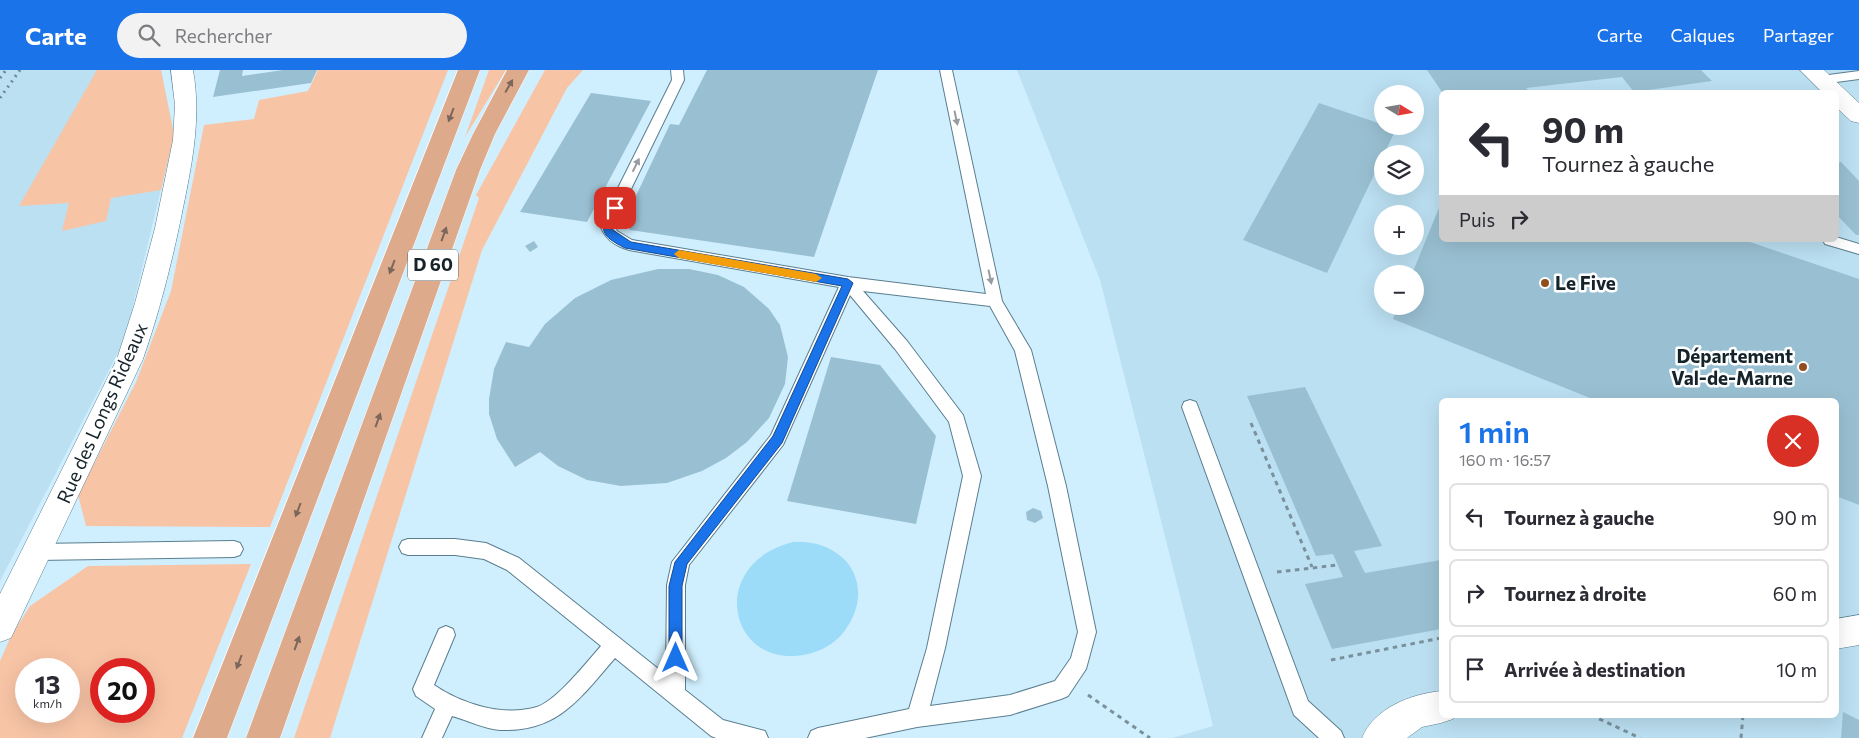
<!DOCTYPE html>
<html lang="fr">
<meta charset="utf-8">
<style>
body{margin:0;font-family:Commissioner,sans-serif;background:#f2f2f3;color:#2b2b33;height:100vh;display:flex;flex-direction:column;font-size:19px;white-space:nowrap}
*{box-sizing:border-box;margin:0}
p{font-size:16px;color:#7c7c81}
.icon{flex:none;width:28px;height:28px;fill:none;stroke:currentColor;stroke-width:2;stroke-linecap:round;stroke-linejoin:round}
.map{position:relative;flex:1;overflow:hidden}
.panel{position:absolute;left:1439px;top:328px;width:400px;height:320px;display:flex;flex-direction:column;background:#fff;border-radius:8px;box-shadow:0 5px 20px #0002}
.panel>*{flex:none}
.top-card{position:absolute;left:1439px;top:20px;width:400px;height:152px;border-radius:8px;box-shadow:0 5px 20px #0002;background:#fff;color:#2b2b33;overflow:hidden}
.needle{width:32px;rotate:101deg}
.buttons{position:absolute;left:1374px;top:15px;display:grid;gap:10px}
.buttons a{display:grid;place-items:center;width:50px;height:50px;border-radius:50%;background:#fff;box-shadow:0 5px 20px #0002;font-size:25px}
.speed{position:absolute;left:15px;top:588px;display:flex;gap:10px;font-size:25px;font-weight:700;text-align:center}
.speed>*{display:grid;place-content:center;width:65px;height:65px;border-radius:50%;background:#fff;box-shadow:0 5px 20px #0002;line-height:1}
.speed small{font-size:12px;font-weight:400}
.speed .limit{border:8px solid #d22;background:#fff;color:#111}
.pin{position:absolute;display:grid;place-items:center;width:42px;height:42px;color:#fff;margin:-21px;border-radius:10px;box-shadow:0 2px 8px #0006}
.me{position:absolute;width:55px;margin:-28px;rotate:0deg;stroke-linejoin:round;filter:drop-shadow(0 0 4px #0008)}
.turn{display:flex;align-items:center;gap:18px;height:105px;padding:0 20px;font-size:22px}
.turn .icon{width:65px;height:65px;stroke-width:2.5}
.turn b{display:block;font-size:35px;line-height:42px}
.then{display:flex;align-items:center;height:48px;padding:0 20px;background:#0003;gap:10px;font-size:19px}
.round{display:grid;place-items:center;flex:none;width:52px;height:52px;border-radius:26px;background:#f2f2f3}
.headline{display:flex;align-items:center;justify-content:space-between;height:85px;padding:0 20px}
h1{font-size:30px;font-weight:600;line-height:38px;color:#1a73e8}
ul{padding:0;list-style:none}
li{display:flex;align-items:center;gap:15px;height:68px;margin:0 10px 8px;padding:0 10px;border:2px solid #e1e1e2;border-radius:8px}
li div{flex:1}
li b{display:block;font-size:19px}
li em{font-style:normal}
header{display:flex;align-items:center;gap:30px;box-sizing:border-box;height:70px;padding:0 25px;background:#1a73e8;color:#fff}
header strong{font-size:24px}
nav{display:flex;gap:28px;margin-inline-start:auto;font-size:18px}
.search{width:350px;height:45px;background:#f2f2f3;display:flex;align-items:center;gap:12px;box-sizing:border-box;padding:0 18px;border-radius:28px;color:#7c7c81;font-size:19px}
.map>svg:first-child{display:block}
.built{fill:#bbe0f2;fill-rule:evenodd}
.green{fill:#f8c4a6;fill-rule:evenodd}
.water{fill:#9cdcf9}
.building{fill:#99c0d2}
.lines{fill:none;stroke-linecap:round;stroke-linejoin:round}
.service-casing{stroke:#5a7e8f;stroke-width:2}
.minor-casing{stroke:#5a7e8f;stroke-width:1}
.trunk-casing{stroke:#fff;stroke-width:1}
.path{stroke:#7a919c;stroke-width:3;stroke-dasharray:4.5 4.5;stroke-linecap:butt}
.service{fill:#fff;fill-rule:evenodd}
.minor{fill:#fff;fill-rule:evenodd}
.trunk{fill:#deaa8c;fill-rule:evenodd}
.rail{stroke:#728893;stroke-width:3;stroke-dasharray:2 4.5;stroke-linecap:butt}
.oneway{fill:#7a665b}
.oneway2{fill:#969c9f}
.route{fill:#1a73e8;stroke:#114b97}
.slow{fill:#f59e0b}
.poi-dot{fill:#904d1e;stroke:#fff;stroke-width:2}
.labels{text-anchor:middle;stroke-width:5;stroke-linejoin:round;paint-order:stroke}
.shield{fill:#fff;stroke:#5b656a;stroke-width:1}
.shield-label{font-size:18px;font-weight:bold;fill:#15232a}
.poi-label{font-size:19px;font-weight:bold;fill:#15232a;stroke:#fff;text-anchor:start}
.street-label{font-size:19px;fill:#15232a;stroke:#fff}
</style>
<header>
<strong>Carte</strong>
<div class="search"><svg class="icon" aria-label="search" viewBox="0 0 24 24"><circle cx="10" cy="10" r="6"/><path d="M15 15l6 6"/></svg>Rechercher</div>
<nav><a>Carte</a><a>Calques</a><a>Partager</a></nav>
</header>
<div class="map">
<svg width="1859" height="668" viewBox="0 0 1859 668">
<rect width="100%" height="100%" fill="#d0effe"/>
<!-- built -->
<g class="built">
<polygon points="0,0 161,0 174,65 125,269 0,511"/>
<path d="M1017,0H1859V668H1172L1213,656L1100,210ZM1441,22H1836V170H1441ZM1382,24H1415V56H1382ZM1382,84H1415V116H1382ZM1382,144H1415V176H1382ZM1382,204H1415V236H1382ZM1441,330H1836V645H1441Z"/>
</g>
<!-- green -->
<g class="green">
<polygon points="97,0 161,0 174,65 161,120 111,128 106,151 62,161 69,133 19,136"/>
<polygon points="318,0 448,0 270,457 86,456 78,425 136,312 171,221 204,55 254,49 259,30 308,21"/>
<polygon points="489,0 506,0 465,67"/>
<polygon points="545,0 583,0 567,18 482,180 330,668 294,668 479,128 476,125"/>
<path d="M251,494L182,668H0V591L11,566L30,536L88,496ZM26,599H69V641H26ZM101,599H144V641H101Z"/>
</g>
<!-- water -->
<path class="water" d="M793,472C821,470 851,484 857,513C861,532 854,549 843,563C834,574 821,581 808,584C729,602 705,494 793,472Z"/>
<!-- building -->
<g class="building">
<polygon points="220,0 243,0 242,6 283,0 317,0 311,13 213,27"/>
<polygon points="707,0 878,0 814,187 630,160 624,151 670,54 679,55"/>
<polygon points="1427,0 1701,0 1712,11 1634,22 1622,7 1526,18 1528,20 1506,22 1442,22"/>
<polygon points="591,23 651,31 587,152 520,142"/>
<polygon points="1319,33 1396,59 1327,203 1243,170"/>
<polygon points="1841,92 1859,111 1859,165 1856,165 1836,144 1836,93"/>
<polygon points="1441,133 1441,170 1744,170 1859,209 1859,435 1836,426 1836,330 1595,330 1393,249 1398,236 1415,236 1415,204 1412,204"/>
<polygon points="534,171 538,177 530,182 525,176"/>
<polygon points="658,199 689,199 718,205 744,217 769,239 780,255 788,287 785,314 769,348 747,372 726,388 702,401 667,413 621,416 587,410 558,396 540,382 515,397 497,369 489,344 489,329 494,299 506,272 529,277 545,254 575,228 611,210"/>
<polygon points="831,287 880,295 936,366 916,454 787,431"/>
<polygon points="1305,317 1382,476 1354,481 1365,503 1441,490 1441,559 1332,579 1305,514 1343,507 1333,484 1316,486 1247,326"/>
<polygon points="1033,438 1041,441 1043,448 1035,453 1027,450 1026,442"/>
<polygon points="1843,642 1859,650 1859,668 1841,668"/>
</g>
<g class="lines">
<!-- service casing -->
<g class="service-casing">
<g id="service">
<path d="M671,0H683L684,10L614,154L617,161L632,170L848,207L986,224L940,0H952L1002,231L1031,280L1066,416L1096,562L1086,599L1068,626L1061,629L1010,645L917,657L865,668H808L811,661L818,658L909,639L927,578L963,406L949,352L895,279L850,225L783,375L689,495L685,515V620L723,650L765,661L768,668H716L711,666L615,588C580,628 559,662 500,660C485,659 467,650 452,646L442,668H422L435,639L416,626L413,619L439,559L446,556L453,559L455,565L434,615C462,634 503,647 537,637C557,630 586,593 601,576L507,500L484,489L455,485H408L402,483L399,477L402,471L408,469H455L486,473L519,488L666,605L667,515L672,492L771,365L839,217L629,180C615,176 604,169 600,154L672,10ZM863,221L990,236L1015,281L1048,416L1078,562L1071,588L1055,611L1010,625L930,636L945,578L981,406L963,345L907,271Z"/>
<polygon points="1859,1 1859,9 1821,14 1815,10 1821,6"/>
<polygon points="1836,167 1859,174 1859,184 1825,174 1823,170 1836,170"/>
<polygon points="1190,330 1196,332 1198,337 1308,631 1341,661 1344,668 1319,668 1294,645 1182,337 1184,332"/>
<polygon points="234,471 240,473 243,479 240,485 234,487 37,490 31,488 28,482 31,476 37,474"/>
</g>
</g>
<!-- minor casing -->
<g class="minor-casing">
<g id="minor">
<path d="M171,0H193C202,51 191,98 181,148C171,196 159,243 143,289L11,568L0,572V524L117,289L135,233L155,158L173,70L175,35Z"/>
<polygon points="1800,0 1824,0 1859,33 1859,53 1851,51 1836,37 1836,22 1822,22"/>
<polygon points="1859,545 1859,575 1836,579 1836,549"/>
<path d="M1441,621V645H1454L1453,649L1441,653L1422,657L1407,668H1362C1374,638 1411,624 1441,621Z"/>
</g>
</g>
<!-- trunk casing -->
<g class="trunk-casing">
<g id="trunk">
<polygon points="458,0 480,0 227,668 193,668"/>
<polygon points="507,0 529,0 495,64 480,100 280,668 246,668 456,100 473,64"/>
</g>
</g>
<!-- path -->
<g class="path">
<polyline points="1251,353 1312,497"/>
<polyline points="1277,502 1338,495"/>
<polyline points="1331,590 1441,568"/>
<polyline points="1088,625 1150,668"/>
<polyline points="1591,645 1640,668"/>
<polyline points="1741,668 1743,645"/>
</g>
<!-- service -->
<use href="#service" class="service"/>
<!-- minor -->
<use href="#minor" class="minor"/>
<!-- trunk -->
<use href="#trunk" class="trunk"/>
<!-- rail -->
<g class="rail">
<polyline points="0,8 6,0"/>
<polyline points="0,28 20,0"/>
</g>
</g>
<!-- one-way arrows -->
<defs><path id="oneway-solid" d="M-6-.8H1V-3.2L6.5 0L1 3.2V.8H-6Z" transform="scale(1.25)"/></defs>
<g class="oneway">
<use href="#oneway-solid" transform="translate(509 16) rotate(-60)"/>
<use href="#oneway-solid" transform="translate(451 45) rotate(111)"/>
<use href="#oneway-solid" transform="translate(444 164) rotate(-70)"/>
<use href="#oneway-solid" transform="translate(392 197) rotate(111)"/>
<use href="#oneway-solid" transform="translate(378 350) rotate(-70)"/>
<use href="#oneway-solid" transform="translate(298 440) rotate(111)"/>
<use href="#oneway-solid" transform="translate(297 573) rotate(-70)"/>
<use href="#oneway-solid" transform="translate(239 592) rotate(111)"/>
</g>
<g class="oneway2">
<use href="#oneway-solid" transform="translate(956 48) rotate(78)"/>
<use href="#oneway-solid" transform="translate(636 95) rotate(-64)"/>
<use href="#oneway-solid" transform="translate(990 207) rotate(78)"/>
</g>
<!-- route -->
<path class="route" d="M615,135L620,138L612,154L613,160L631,172L848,209L853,213L782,373L687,494L682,516V588L680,592L676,594L671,592L669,588V516L675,492L773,366L842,216L625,178C601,166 598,160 611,136Z"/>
<!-- slow -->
<polygon class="slow" points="679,180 816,204 822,208 816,212 679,188 674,184"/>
<!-- markers -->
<g class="poi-dot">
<circle cx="1545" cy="213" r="5"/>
<circle cx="1803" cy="297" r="5"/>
</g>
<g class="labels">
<!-- shield labels -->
<rect class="shield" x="408" y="179.5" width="50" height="31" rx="4"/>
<g class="shield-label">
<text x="433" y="201">D 60</text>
</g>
<!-- poi labels -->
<g class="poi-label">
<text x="1555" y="220">Le Five</text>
<text x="1793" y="293" text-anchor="end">Département<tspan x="1793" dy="22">Val-de-Marne</tspan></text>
</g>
<!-- street labels -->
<g class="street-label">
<text transform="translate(102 343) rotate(-66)" y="7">Rue des Longs Rideaux</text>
</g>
</g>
</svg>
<div class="buttons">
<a><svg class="needle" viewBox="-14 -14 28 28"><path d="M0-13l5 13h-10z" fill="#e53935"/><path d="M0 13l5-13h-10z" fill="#7c7c81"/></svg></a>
<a><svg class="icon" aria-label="layers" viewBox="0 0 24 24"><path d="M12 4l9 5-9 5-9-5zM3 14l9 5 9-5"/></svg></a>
<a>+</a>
<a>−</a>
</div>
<div class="speed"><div>13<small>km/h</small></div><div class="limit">20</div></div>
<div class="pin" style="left:615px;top:138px;background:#d93025"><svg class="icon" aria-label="arrive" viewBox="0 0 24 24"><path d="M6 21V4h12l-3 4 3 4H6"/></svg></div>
<svg class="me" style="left:676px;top:588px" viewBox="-20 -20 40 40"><path d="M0-17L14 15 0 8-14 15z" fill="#1a73e8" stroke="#fff" stroke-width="4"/></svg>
<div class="top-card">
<div class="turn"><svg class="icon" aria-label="left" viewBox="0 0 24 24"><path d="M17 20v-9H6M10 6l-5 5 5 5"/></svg><div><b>90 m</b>Tournez à gauche</div></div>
<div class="then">Puis<svg class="icon" aria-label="right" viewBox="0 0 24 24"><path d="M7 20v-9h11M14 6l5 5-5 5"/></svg></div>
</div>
<section class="panel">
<div class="headline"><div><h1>1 min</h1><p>160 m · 16:57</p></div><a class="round" style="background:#d93025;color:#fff"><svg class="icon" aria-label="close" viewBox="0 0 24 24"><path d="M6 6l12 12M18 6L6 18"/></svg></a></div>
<ul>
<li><svg class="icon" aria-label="left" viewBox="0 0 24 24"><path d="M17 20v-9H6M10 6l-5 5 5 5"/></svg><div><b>Tournez à gauche</b></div><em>90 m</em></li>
<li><svg class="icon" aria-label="right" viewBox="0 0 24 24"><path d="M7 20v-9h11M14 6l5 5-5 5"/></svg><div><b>Tournez à droite</b></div><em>60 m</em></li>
<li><svg class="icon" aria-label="arrive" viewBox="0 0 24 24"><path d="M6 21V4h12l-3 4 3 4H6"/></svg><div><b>Arrivée à destination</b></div><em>10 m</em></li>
</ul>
</section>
</div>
